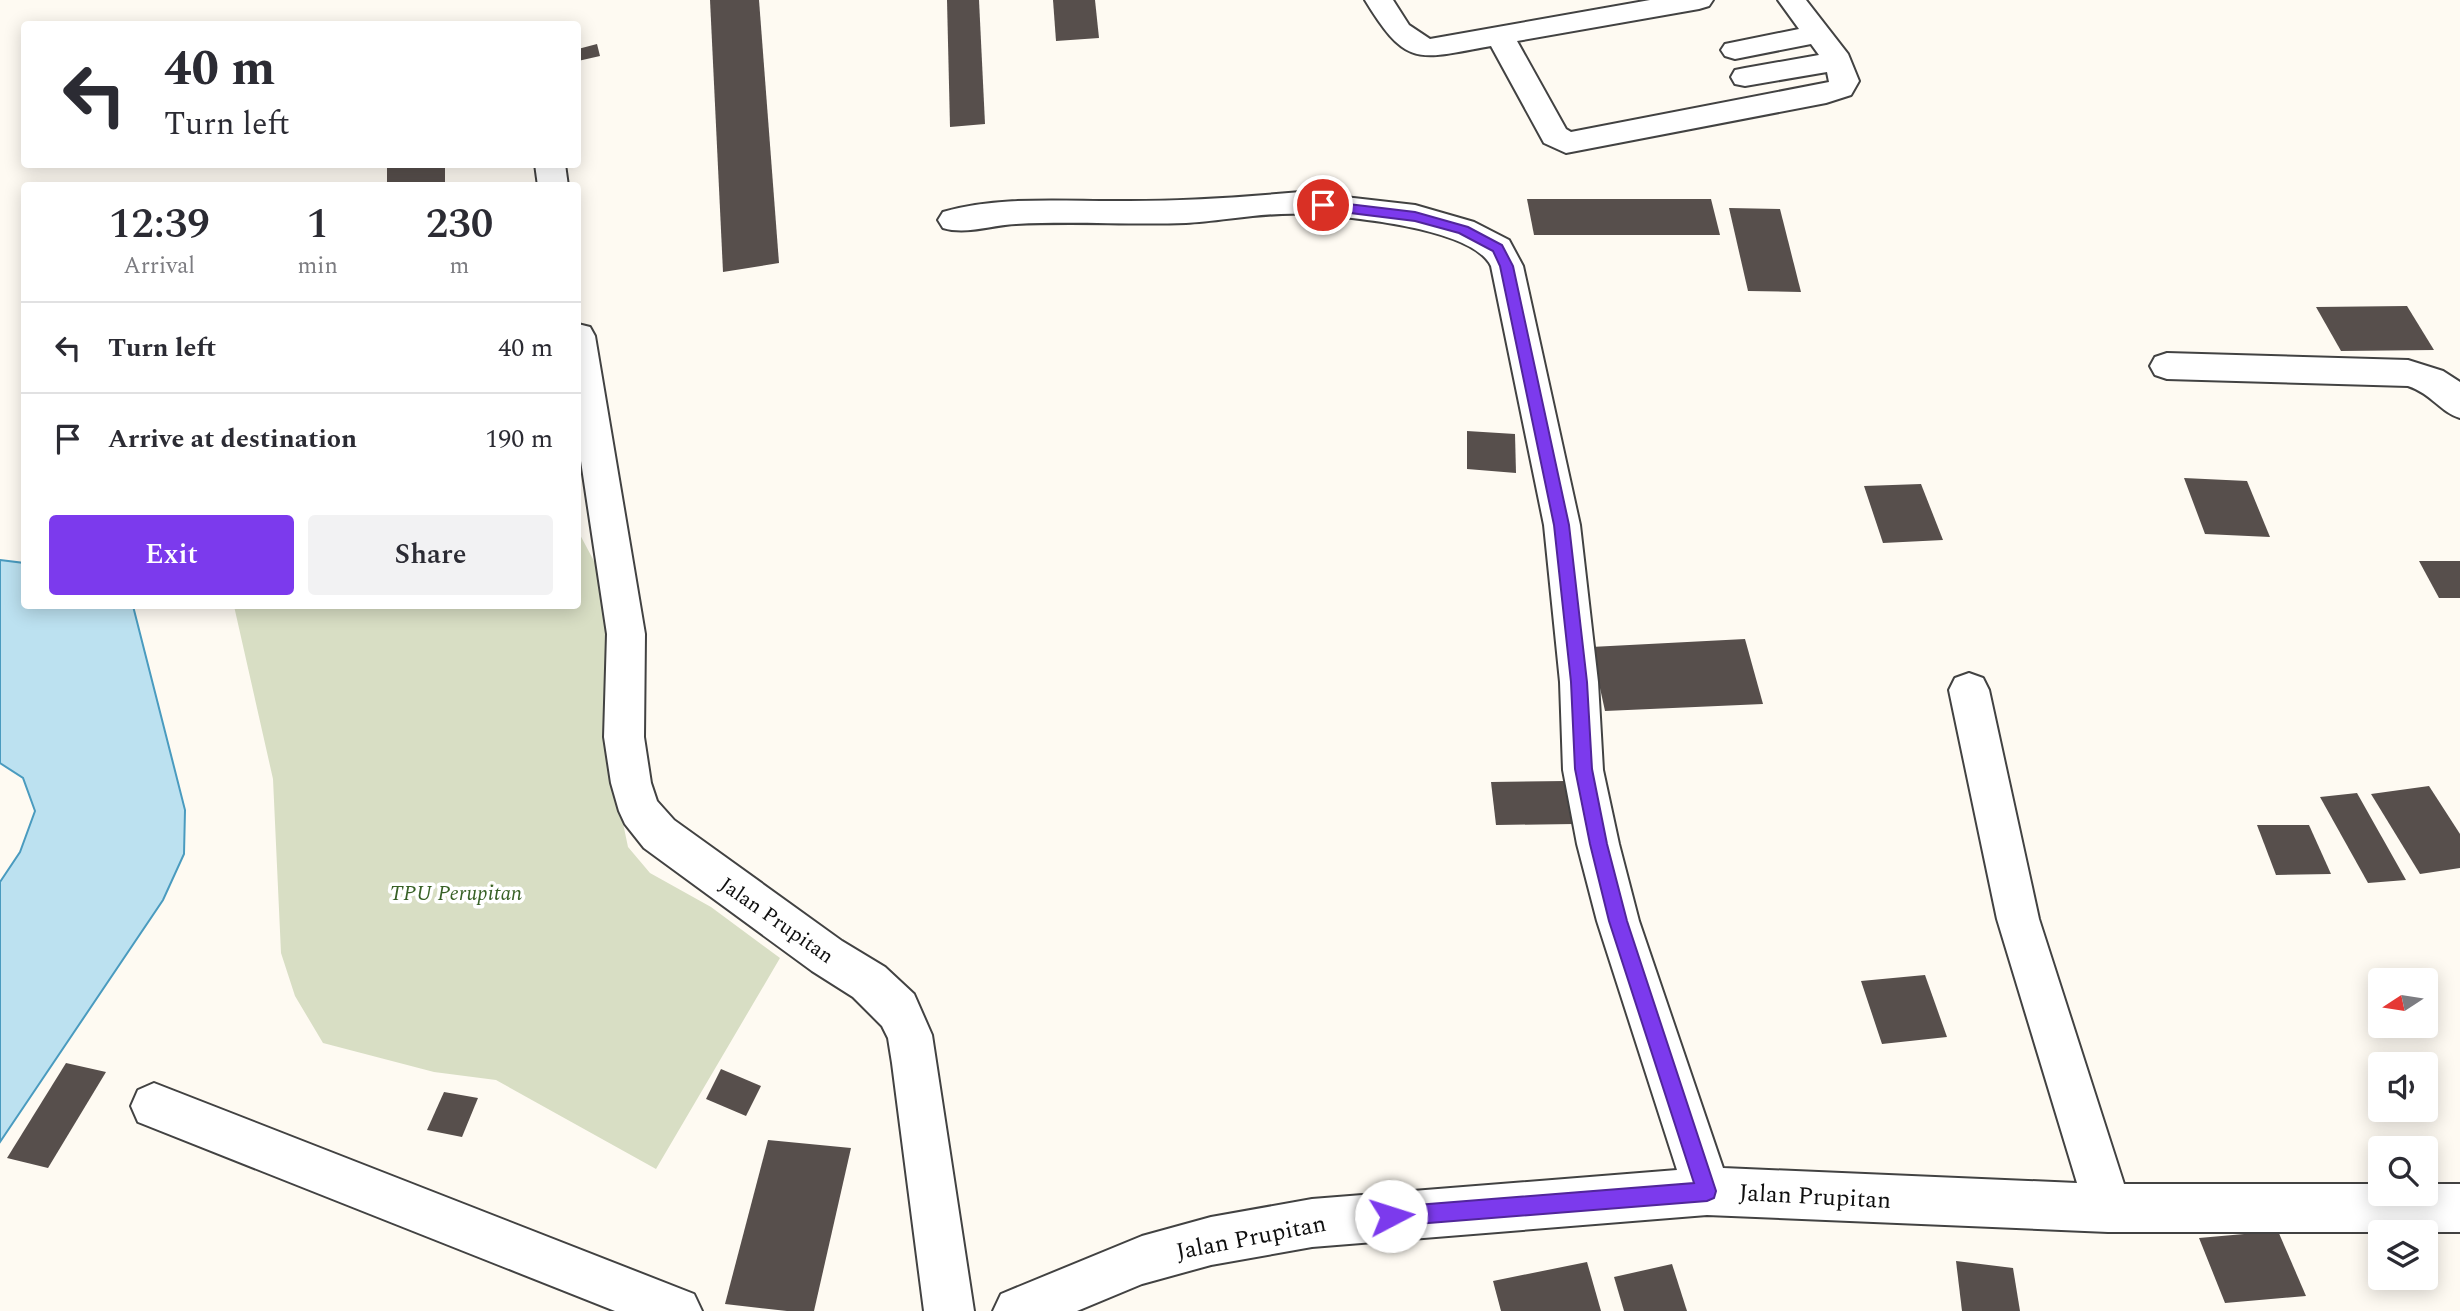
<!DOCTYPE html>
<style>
body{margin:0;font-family:Spectral,serif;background:#f2f2f3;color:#2b2b33;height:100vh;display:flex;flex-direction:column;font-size:26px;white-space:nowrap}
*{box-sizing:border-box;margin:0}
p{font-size:23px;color:#7c7c81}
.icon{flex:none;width:38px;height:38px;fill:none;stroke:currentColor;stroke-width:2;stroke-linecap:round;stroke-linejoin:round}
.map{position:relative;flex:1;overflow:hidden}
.side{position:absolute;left:21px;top:182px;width:560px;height:427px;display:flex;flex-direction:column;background:#fff;border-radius:7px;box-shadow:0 4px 18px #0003}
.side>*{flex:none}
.top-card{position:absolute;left:21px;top:21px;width:560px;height:147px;border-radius:7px;box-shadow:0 4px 18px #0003;background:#fff;color:#2b2b33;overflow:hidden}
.needle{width:46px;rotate:258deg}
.tools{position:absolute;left:2368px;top:968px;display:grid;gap:14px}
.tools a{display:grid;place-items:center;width:70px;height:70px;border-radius:7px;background:#fff;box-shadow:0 4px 18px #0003;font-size:35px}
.pin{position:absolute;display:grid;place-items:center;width:60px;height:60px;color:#fff;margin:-30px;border:4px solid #fff;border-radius:50%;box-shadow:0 2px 7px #0007}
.me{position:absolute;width:77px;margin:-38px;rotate:85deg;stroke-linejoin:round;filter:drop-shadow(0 0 5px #0008)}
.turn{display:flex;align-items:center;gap:24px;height:147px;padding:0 28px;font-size:32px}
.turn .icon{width:91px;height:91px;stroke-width:2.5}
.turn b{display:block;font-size:49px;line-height:60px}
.eta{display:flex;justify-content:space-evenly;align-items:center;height:119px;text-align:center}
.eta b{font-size:42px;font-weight:600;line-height:49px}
.primary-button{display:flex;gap:14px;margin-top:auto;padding:14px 28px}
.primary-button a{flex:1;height:80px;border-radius:7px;background:#7c3aed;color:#fff;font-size:28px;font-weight:600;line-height:80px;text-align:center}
.primary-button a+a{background:#f2f2f3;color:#2b2b33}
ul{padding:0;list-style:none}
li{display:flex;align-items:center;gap:21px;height:91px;padding:0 28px;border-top:2px solid #e1e1e2}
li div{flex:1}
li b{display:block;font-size:26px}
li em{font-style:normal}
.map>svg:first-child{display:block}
.cemetery{fill:#d8dec4}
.water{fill:#bce1f0;stroke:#4a9bbf;stroke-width:2}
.building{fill:#574f4c}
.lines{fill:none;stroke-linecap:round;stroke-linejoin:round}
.minor-casing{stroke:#424242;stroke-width:4}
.minor{fill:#fff;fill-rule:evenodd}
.route{fill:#7c3aed;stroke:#51269a;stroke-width:2}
.labels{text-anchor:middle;stroke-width:7;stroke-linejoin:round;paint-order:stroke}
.park-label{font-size:21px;font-style:italic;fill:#376025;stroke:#fff}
.street-label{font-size:21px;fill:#0f0f0f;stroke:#fff}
.near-street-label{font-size:24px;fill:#0f0f0f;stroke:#fff}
</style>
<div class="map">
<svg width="2460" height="1311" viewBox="0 0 2460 1311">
<rect width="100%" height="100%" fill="#fefaf2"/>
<!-- cemetery -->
<polygon class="cemetery" points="578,531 603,578 612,644 614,780 628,847 650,873 711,907 780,958 656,1169 496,1080 434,1072 323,1043 295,996 281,953 273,779 234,606 578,606"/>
<!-- water -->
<polygon class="water" points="0,560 24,563 24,606 133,606 185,810 184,854 163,900 0,1142 0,882 20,852 35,811 23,778 0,763"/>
<!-- building -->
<g class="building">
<polygon points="710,0 759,0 779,263 723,272"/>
<polygon points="947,0 979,0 985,124 950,127"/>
<polygon points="1053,0 1095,0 1099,38 1056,41"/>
<polygon points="597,44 600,56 578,61 578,49"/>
<rect x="387" y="164" width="58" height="22"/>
<polygon points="1527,199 1711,199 1720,235 1534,235"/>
<polygon points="1729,208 1780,209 1801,292 1748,291"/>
<polygon points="2407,306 2434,350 2341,351 2316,307"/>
<polygon points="1467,431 1515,434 1516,473 1467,469"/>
<polygon points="2184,478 2247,481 2270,537 2205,534"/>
<polygon points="1921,484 1943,540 1883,543 1864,486"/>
<polygon points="2419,561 2460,561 2460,598 2439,598"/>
<polygon points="1745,639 1763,704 1605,711 1591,647"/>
<polygon points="1566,781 1574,824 1496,825 1491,782"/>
<polygon points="2429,786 2460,834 2460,868 2420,874 2371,794"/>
<polygon points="2357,793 2406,880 2368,883 2320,797"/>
<polygon points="2257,825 2309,825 2331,874 2276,875"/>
<polygon points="1925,975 1947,1037 1882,1044 1861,981"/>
<polygon points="66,1063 106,1072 48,1168 7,1158"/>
<polygon points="721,1069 761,1086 746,1116 706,1099"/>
<polygon points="444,1092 478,1098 462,1137 427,1130"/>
<polygon points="768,1140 851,1148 814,1311 787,1311 725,1304"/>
<polygon points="2278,1231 2306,1296 2225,1303 2199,1238"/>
<polygon points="1956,1261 2013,1268 2020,1311 1962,1311"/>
<polygon points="1587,1262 1601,1311 1501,1311 1493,1281"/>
<polygon points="1672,1264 1687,1311 1624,1311 1614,1277"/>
</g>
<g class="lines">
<!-- minor casing -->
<g class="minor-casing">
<g id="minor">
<path d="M1365,0H1393L1409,25L1430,39L1650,0H1713L1709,6L1699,9L1517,41L1566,129L1571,132L1829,82L1827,72L1745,86L1735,84L1731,77L1735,70L1745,68L1819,55L1811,44L1735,59L1725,56L1721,50L1725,44L1799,29L1778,0H1806L1848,54L1859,81L1851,95L1826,103L1566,153L1544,143L1491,46C1418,59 1407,69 1365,0Z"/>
<polygon points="535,164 565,164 568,186 538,186"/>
<path d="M1301,192L1415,205L1474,222L1509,240L1523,266L1580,525L1598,682L1603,770L1619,844L1639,921L1723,1168L2077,1183L1997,919L1949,690L1955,678L1969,673L1983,678L1989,690L2039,919L2124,1184H2380V1194H2426V1184H2460V1232H2108L1707,1215L1312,1247L1211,1265L1142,1284L1077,1311H993L1001,1294L1142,1236L1211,1217L1312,1199L1677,1170L1597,921L1577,844L1563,770L1560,682L1544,525L1491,266C1472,227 1344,216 1302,214C1264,212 1224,221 1186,223C1130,225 1073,221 1016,224C992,225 966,235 943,228L938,220L943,212C1002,195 1069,202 1130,201C1187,201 1244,197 1301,192Z"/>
<polygon points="578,324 590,327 595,336 645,634 644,737 651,783 657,801 674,820 842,941 885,967 914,994 932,1035 974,1311 924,1311 892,1063 888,1038 882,1026 853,997 812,971 644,848 625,824 619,811 611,783 604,737 607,634 578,441"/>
<path d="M2167,353L2408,360L2443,371L2460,382V418C2440,412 2432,394 2408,386L2167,379L2155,375L2150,366L2155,357Z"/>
<polygon points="154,1083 694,1294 702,1311 615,1311 138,1122 131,1106 138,1090"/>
</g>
</g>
<!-- minor -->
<use href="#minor" class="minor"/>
</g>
<!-- route -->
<polygon class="route" points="1323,201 1415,212 1468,227 1502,245 1513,266 1569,525 1587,682 1592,769 1607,844 1627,921 1716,1191 1714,1198 1707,1201 1391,1226 1384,1223 1381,1216 1384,1209 1391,1207 1694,1183 1609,921 1590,844 1575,769 1571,682 1554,525 1500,266 1493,251 1459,233 1415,221 1318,209 1316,205"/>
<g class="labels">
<!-- park labels -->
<g class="park-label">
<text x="456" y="900">TPU Perupitan</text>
</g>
<!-- street labels -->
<g class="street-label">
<text transform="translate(777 920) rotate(35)" y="7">Jalan Prupitan</text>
</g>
<!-- near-street labels -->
<g class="near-street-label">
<text transform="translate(1815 1196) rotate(3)" y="8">Jalan Prupitan</text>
<text transform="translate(1251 1237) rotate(-11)" y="8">Jalan Prupitan</text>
</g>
</g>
</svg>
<div class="tools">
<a><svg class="needle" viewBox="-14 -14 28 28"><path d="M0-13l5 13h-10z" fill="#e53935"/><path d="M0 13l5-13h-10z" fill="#7c7c81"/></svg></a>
<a><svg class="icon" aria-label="sound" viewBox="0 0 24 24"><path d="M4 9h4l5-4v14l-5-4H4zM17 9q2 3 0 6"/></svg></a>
<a><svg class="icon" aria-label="search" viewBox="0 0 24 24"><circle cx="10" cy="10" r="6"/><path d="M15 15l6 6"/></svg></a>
<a><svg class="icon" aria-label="layers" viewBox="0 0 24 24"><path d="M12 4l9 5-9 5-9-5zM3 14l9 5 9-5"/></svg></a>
</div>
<div class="pin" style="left:1323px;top:205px;background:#d93025"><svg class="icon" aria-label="arrive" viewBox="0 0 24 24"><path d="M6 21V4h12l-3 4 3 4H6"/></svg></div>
<svg class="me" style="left:1391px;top:1216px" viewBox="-20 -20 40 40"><circle r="19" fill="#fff"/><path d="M0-13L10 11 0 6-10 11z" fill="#7c3aed"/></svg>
<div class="top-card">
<div class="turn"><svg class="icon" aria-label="left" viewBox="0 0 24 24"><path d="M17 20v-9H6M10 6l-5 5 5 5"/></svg><div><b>40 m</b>Turn left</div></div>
</div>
<section class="side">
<div class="eta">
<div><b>12:39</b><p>Arrival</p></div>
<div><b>1</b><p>min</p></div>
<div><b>230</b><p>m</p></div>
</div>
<ul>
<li><svg class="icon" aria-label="left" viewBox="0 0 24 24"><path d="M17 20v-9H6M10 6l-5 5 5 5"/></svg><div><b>Turn left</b></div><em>40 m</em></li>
<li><svg class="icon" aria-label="arrive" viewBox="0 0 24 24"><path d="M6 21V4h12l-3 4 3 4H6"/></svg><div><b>Arrive at destination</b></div><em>190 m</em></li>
</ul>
<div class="primary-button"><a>Exit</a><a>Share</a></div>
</section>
</div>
